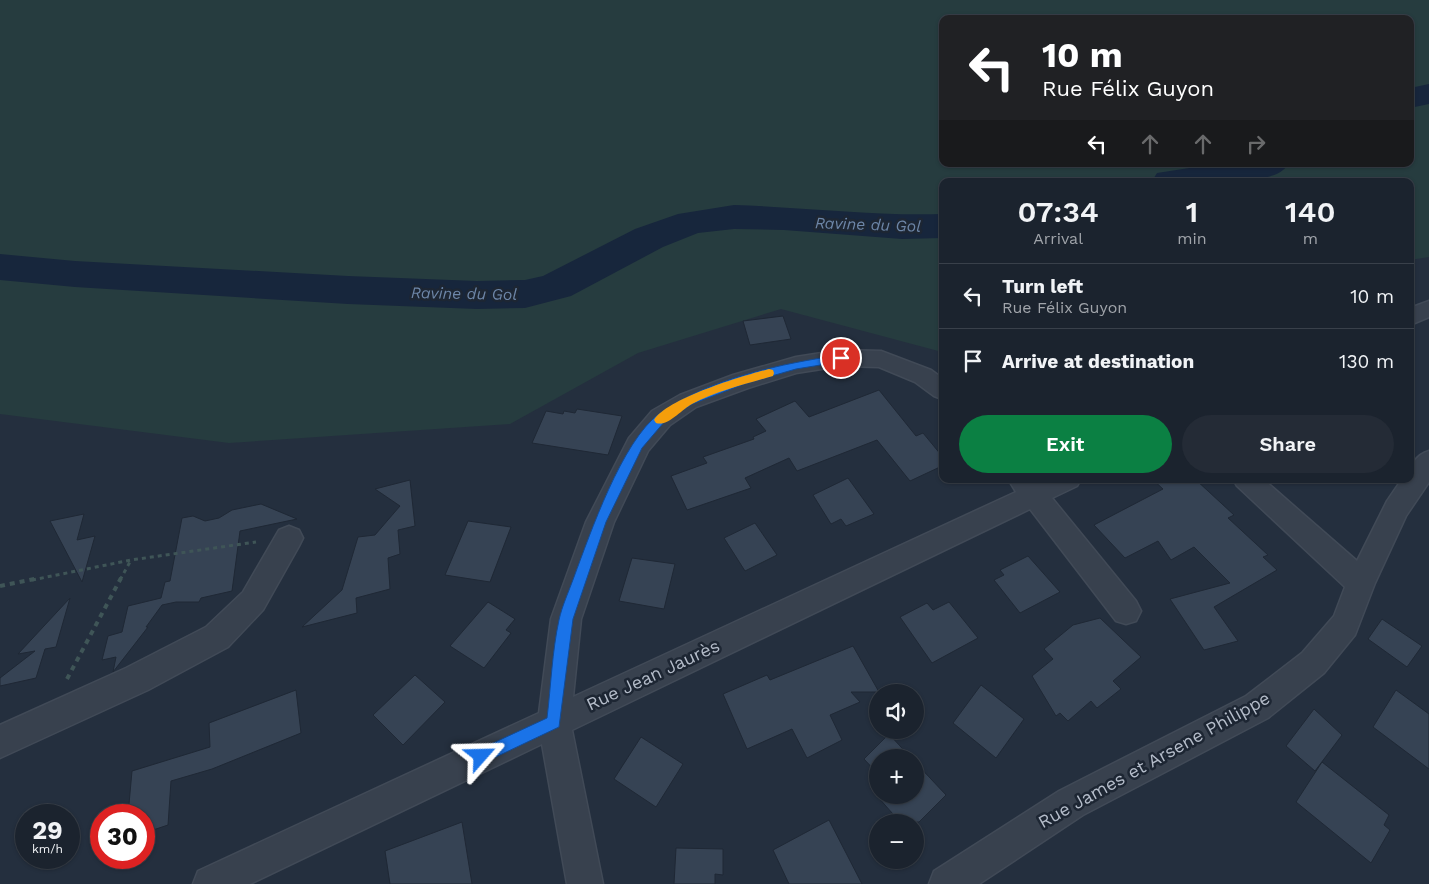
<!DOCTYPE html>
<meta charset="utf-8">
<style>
body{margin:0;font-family:"Work Sans",sans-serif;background:#242b36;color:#f1f3f6;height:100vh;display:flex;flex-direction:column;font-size:19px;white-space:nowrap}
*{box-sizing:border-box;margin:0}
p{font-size:16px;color:#a0a4aa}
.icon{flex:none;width:28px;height:28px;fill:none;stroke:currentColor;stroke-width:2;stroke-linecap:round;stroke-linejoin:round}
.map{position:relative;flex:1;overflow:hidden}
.details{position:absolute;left:939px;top:178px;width:475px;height:305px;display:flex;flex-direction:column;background:#1b232e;border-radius:10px;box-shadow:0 1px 4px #0004,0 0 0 1px #39404a}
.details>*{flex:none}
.banner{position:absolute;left:939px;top:15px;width:475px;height:152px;border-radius:10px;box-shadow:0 1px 4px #0004,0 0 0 1px #39404a;background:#202124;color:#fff;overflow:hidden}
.controls{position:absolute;left:869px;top:684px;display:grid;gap:10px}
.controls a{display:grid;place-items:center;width:55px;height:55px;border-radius:50%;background:#1b232e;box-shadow:0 1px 4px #0004,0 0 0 1px #39404a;font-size:25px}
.speed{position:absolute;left:15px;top:804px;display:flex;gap:10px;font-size:25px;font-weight:700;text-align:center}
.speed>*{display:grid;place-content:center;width:65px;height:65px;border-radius:50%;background:#1b232e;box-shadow:0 1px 4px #0004,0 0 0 1px #39404a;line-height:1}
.speed small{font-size:12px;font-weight:400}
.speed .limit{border:8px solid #d22;background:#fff;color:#111}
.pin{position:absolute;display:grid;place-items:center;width:42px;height:42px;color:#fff;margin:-21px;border:2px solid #fff;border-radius:50%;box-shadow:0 1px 5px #0007}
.me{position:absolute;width:55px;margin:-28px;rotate:65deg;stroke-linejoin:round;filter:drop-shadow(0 0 4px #0008)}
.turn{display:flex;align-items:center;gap:18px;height:105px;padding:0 20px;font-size:22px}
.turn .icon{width:65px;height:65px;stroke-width:2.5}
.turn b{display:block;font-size:35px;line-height:42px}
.lanes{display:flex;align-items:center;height:48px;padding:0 20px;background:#0003;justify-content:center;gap:25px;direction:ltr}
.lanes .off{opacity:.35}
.eta{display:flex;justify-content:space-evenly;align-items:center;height:85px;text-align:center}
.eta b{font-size:30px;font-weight:600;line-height:35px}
.primary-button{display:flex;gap:10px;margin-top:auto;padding:10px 20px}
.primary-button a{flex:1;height:58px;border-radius:30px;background:#0b8043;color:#fff;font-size:20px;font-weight:600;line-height:58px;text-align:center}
.primary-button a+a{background:#242b36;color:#f1f3f6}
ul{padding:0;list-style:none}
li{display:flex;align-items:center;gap:15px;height:65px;padding:0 20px;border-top:1px solid #39404a}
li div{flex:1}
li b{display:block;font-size:19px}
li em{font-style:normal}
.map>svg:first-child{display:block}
.green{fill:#263c3f;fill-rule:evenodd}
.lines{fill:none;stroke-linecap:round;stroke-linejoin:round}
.river{fill:#17263c;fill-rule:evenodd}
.building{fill:#364354;stroke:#1f2835}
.street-casing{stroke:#414a57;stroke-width:3}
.path-far1{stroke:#3f5557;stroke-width:3;stroke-dasharray:4 4;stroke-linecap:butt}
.path{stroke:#3f5557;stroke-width:4;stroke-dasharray:5 5;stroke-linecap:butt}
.street{fill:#38414e;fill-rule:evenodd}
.route{fill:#1a73e8;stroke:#114b97}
.slow{fill:#f59e0b}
.labels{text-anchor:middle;stroke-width:5;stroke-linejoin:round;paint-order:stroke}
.water-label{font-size:16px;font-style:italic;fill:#6d86a8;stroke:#1d2633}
.near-street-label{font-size:18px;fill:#b4bcc9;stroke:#1d2633}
</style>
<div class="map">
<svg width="1429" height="884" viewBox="0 0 1429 884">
<rect width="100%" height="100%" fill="#242f3e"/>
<!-- green -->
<path class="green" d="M0,0H1429V257L1410,260V181H942V352L781,309L638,353L510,424L229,443L0,414ZM942,19H1410V164H942Z"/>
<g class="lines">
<!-- river -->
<g class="river">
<polygon points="1429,84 1429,104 1410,108 1410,88"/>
<path d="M1215,164H1288C1286,166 1285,169 1283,170C1267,186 1176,183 1152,181L1157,173Z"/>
<path d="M734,205C803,207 873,216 942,214V238L902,239L784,230L734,229L698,233L663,247L571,296L525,308L477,309L348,304L75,287L0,280V254L75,261L348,276L477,281L525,280L543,276L635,229L678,214Z"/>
</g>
</g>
<!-- building -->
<g class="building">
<polygon points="783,316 791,339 750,345 743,321"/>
<polygon points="879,390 916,436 923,433 942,456 942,466 910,481 877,440 797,471 789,458 745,478 751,488 687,510 671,476 707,463 703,457 754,439 753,437 766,431 756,419 795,401 809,417"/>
<polygon points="577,409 622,416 608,455 532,443 546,411 563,414 564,411 575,413"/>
<polygon points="848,478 874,514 846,526 841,519 831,524 813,495"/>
<polygon points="1152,479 1195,479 1234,515 1228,518 1268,555 1263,557 1277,570 1214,607 1238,641 1204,650 1170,599 1230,583 1194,547 1171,560 1158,541 1125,558 1094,525 1163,489"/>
<polygon points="410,480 415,526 398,530 400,554 388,558 390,589 356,598 357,613 302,627 342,590 358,537 375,535 400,506 375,489"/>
<polygon points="261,504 297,519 240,531 232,591 201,598 199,602 176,602 162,605 146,627 148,627 113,672 116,657 102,660 108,636 122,632 128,606 161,598 165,582 170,581 182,518 193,516 205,521 219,518 232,510"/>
<polygon points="84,514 77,540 95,536 82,582 50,521"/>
<polygon points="468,521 511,527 490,582 445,575"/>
<polygon points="755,523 777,555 745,571 724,538"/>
<polygon points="1028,556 1060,592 1020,613 994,580 1004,575 1000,570"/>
<polygon points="632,558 675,564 664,609 619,601"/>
<polygon points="70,598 56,647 45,649 36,678 0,686 0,678 35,651 18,654"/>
<polygon points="488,602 515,619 506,630 511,633 484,668 450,646"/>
<polygon points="949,602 978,638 932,663 900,617 927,603 933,610"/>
<polygon points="1100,618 1141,657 1113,681 1121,689 1097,708 1091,701 1068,721 1060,713 1056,716 1032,676 1053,659 1044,649 1073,625"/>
<polygon points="1382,619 1422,646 1407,667 1368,639"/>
<polygon points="853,646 879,692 851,692 860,702 830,715 842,740 807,758 792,729 747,749 723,694 767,675 770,680"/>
<polygon points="415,675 445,702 403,745 373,715"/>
<polygon points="981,685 1024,719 996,758 953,723"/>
<polygon points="296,690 301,733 212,769 171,781 168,825 144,833 144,815 128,815 132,771 210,747 209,723"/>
<polygon points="1396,690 1429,714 1429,769 1373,727"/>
<polygon points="1314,709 1342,735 1315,771 1286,746"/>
<polygon points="889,734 911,758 878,758 878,774 864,759"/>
<polygon points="641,737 683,764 656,807 614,779"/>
<polygon points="915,762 946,795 919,822 900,822 870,788 878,781 878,795 915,795"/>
<polygon points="1322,762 1389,815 1384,825 1390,830 1371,863 1296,802"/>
<polygon points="829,820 862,884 789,884 773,850"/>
<polygon points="462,822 472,884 390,884 385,851"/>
<polygon points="676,848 723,849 723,875 715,874 715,884 674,884"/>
</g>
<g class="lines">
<!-- street casing -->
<g class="street-casing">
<g id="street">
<polygon points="1429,301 1429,317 1410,325 1410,308"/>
<polygon points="841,350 881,351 931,370 942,378 942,399 934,396 915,382 879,367 841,366 796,373 748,388 696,407 670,425 648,451 614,522 581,619 573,697 1016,492 1008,479 1036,479 1038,481 1043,479 1081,479 1077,486 1052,498 1136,601 1141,611 1136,621 1126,624 1116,621 1030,509 572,730 603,884 567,884 542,744 250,884 193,884 198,871 539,713 551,619 586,522 629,438 652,411 680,395 733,375 796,357"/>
<path d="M1429,451V482L1406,516L1375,583L1355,635L1324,673L1268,718L1083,815L979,884H929L934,871L1059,791L1246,696L1302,653L1334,616L1345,587L1237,486L1233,479H1263L1357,561L1387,501L1402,479H1410C1410,465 1416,455 1429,451Z"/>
<polygon points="289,526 299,530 303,538 299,546 263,610 228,647 148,690 0,758 0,725 126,668 206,627 243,592 279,530"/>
</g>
</g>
<!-- path-far1 -->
<g class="path-far1">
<polyline points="32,580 131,560 256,542"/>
<polyline points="120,580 131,560"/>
</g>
<!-- path -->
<g class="path">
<polyline points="0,586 39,578"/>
<polyline points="67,679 121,578"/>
</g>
<!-- street -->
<use href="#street" class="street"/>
</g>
<!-- route -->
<path class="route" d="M841,355L845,356L846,358L845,361L796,369L744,384L692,404L665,421L642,448L606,522L573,619L559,727L481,764L476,761L474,756L476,751L547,718C551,686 552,652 559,620C562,606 569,591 574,577C590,534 622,441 659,414C707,379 784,363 841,355Z"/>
<!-- slow -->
<path class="slow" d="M769,369L773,370L774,373L773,376C746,384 717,391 692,404C682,409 668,427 656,423L654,420C668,398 743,376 769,369Z"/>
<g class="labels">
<!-- water labels -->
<g class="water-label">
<text transform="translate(868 224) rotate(2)" y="6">Ravine du Gol</text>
<text transform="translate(464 293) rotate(1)" y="6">Ravine du Gol</text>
</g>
<!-- near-street labels -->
<g class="near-street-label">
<text transform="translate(653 675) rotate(-25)" y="6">Rue Jean Jaurès</text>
<text transform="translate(1154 760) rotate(-29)" y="6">Rue James et Arsene Philippe</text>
</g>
</g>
</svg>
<div class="controls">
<a><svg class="icon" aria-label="sound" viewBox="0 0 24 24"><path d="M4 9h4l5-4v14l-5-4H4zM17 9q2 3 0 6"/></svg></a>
<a>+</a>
<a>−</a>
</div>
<div class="speed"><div>29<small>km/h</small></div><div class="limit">30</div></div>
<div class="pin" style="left:841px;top:358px;background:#d93025"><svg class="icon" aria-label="arrive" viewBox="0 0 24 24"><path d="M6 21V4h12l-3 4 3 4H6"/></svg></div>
<svg class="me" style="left:481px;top:756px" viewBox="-20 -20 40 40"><path d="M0-17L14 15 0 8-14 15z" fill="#1a73e8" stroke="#fff" stroke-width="4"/></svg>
<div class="banner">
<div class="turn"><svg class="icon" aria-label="left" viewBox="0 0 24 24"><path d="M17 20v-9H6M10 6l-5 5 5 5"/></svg><div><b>10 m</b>Rue Félix Guyon</div></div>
<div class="lanes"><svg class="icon" aria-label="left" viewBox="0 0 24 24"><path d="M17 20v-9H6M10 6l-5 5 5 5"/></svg><svg class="icon off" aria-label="ahead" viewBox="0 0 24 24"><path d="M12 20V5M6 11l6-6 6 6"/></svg><svg class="icon off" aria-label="ahead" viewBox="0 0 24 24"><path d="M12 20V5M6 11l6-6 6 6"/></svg><svg class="icon off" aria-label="right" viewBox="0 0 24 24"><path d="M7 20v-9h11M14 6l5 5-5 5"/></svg></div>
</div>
<section class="details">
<div class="eta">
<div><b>07:34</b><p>Arrival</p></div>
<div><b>1</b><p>min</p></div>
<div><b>140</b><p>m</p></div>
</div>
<ul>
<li><svg class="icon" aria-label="left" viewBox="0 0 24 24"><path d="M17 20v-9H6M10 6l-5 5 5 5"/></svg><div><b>Turn left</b><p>Rue Félix Guyon</p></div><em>10 m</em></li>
<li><svg class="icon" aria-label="arrive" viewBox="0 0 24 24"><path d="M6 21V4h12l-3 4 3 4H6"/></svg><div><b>Arrive at destination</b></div><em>130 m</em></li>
</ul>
<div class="primary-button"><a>Exit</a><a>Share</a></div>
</section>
</div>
